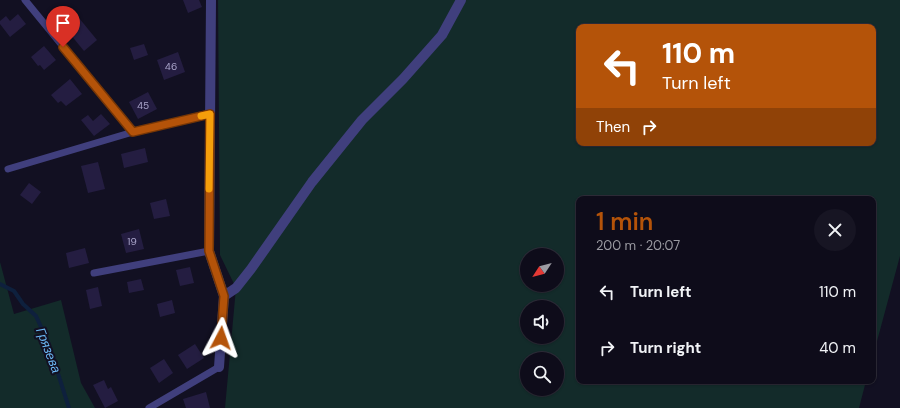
<!DOCTYPE html>
<meta charset="utf-8">
<style>
body{margin:0;font-family:"DM Sans",sans-serif;background:#171523;color:#f1f3f6;height:100vh;display:flex;flex-direction:column;font-size:15px;white-space:nowrap}
*{box-sizing:border-box;margin:0}
p{font-size:13px;color:#9b9ba2}
.icon{flex:none;width:22px;height:22px;fill:none;stroke:currentColor;stroke-width:2;stroke-linecap:round;stroke-linejoin:round}
.map{position:relative;flex:1;overflow:hidden}
.sheet{position:absolute;left:576px;top:196px;width:300px;height:188px;display:flex;flex-direction:column;background:#0e0c1a;border-radius:8px;box-shadow:0 1px 3px #0004,0 0 0 1px #2e2c39}
.sheet>*{flex:none}
.hud{position:absolute;left:576px;top:24px;width:300px;height:122px;border-radius:8px;box-shadow:0 1px 3px #0004,0 0 0 1px #2e2c39;background:#b45309;color:#fff;overflow:hidden}
.needle{width:26px;rotate:234deg}
.tools{position:absolute;left:520px;top:248px;display:grid;gap:8px}
.tools a{display:grid;place-items:center;width:44px;height:44px;border-radius:50%;background:#0e0c1a;box-shadow:0 1px 3px #0004,0 0 0 1px #2e2c39;font-size:20px}
.pin{position:absolute;display:grid;place-items:center;width:34px;height:34px;color:#fff;margin:-41px -17px;border-radius:50% 50% 50% 0;rotate:-45deg;box-shadow:0 0 4px #0007}
.pin .icon{rotate:45deg}
.me{position:absolute;width:44px;margin:-22px;rotate:4deg;stroke-linejoin:round;filter:drop-shadow(0 0 3px #0008)}
.turn{display:flex;align-items:center;gap:14px;height:84px;padding:0 20px;font-size:18px}
.turn .icon{width:52px;height:52px;stroke-width:2.5}
.turn b{display:block;font-size:28px;line-height:34px}
.then{display:flex;align-items:center;height:38px;padding:0 20px;background:#0003;gap:8px;font-size:15px}
.round{display:grid;place-items:center;flex:none;width:42px;height:42px;border-radius:21px;background:#171523}
.summary{display:flex;align-items:center;justify-content:space-between;height:68px;padding:0 20px}
h1{font-size:24px;font-weight:600;line-height:30px;color:#b45309}
ul{padding:0;list-style:none}
li{display:flex;align-items:center;gap:12px;height:56px;padding:0 20px}
li div{flex:1}
li b{display:block;font-size:15px}
li em{font-style:normal}
.map>svg:first-child{display:block}
.green{fill:#132b2a;fill-rule:evenodd}
.lines{fill:none;stroke-linecap:round;stroke-linejoin:round}
.stream{stroke:#0e203d;stroke-width:4}
.building{fill:#241d41}
.service{stroke:#403f7d;stroke-width:7}
.minor{stroke:#403f7d;stroke-width:10}
.route-casing{stroke:#753606;stroke-width:10}
.route{stroke:#b45309;stroke-width:7}
.slow{stroke:#f59e0b;stroke-width:7}
.labels{text-anchor:middle;stroke-width:4;stroke-linejoin:round;paint-order:stroke}
.number-label{font-size:10px;fill:#aba6cc}
.water-label{font-size:13px;font-style:italic;fill:#6bb7f3;stroke:#121022}
</style>
<div class="map">
<svg width="900" height="408" viewBox="0 0 900 408">
<rect width="100%" height="100%" fill="#121022"/>
<!-- green -->
<g class="green">
<path d="M218,0H900V256L873,356V199H579V381H866L859,408H225L236,288L220,255ZM579,27H873V143H579ZM527,255H557V285H527ZM527,307H557V337H527ZM527,359H557V389H527Z"/>
<polygon points="0,262 14,314 61,300 81,383 95,408 0,408"/>
</g>
<g class="lines">
<!-- stream -->
<polyline class="stream" points="0,284 14,291 23,304 36,316 48,342 69,408"/>
</g>
<!-- building -->
<g class="building">
<polygon points="183,0 199,0 202,7 188,13"/>
<polygon points="18,14 26,24 10,37 0,24 0,21 6,16 10,21"/>
<polygon points="79,18 97,40 84,51 66,29"/>
<polygon points="144,44 148,55 134,60 130,48"/>
<polygon points="44,46 56,60 44,70 40,65 38,66 31,57"/>
<polygon points="178,52 185,72 164,80 157,60"/>
<polygon points="70,79 82,94 66,106 61,101 58,103 51,95"/>
<polygon points="148,92 157,109 138,119 129,102"/>
<polygon points="101,114 110,124 94,136 81,120 88,115 93,121"/>
<polygon points="145,148 148,162 124,168 121,154"/>
<polygon points="98,162 105,189 88,193 81,166"/>
<polygon points="29,183 41,192 32,204 20,195"/>
<polygon points="166,199 170,216 154,219 150,203"/>
<polygon points="139,229 144,249 126,253 121,234"/>
<polygon points="85,248 89,263 69,268 66,253"/>
<polygon points="190,267 194,283 180,286 176,270"/>
<polygon points="141,279 144,290 129,293 127,282"/>
<polygon points="98,287 102,306 90,309 86,290"/>
<polygon points="172,300 175,313 160,317 157,304"/>
<polygon points="195,344 204,358 187,369 178,355"/>
<polygon points="164,359 173,373 159,383 150,368"/>
<polygon points="104,380 108,389 111,387 118,401 105,408 93,385"/>
<polygon points="206,392 210,408 186,408 183,399"/>
</g>
<g class="lines">
<!-- service -->
<g class="service">
<polyline points="25,0 133,132"/>
<polyline points="8,169 133,132 210,114"/>
<polyline points="94,273 209,251"/>
<polyline points="149,408 219,367"/>
</g>
<!-- minor -->
<g class="minor">
<polyline points="211,0 209,251 224,296 219,367"/>
<polyline points="224,296 236,288 251,269 312,182 362,120 403,79 442,35 461,0"/>
</g>
</g>
<g class="lines">
<!-- route casing -->
<g class="route-casing">
<polyline id="route" points="63,47 133,132 210,114 209,251 224,296 221,338"/>
</g>
<!-- route -->
<use href="#route" class="route"/>
<!-- slow -->
<polyline class="slow" points="201,116 210,114 209,189"/>
</g>
<g class="labels">
<!-- number labels -->
<g class="number-label">
<text x="171" y="70">46</text>
<text x="143" y="109">45</text>
<text x="132" y="245">19</text>
</g>
<!-- water labels -->
<g class="water-label">
<text transform="translate(49 350) rotate(69)" y="5">Грязева</text>
</g>
</g>
</svg>
<div class="tools">
<a><svg class="needle" viewBox="-14 -14 28 28"><path d="M0-13l5 13h-10z" fill="#e53935"/><path d="M0 13l5-13h-10z" fill="#9b9ba2"/></svg></a>
<a><svg class="icon" aria-label="sound" viewBox="0 0 24 24"><path d="M4 9h4l5-4v14l-5-4H4zM17 9q2 3 0 6"/></svg></a>
<a><svg class="icon" aria-label="search" viewBox="0 0 24 24"><circle cx="10" cy="10" r="6"/><path d="M15 15l6 6"/></svg></a>
</div>
<div class="pin" style="left:63px;top:47px;background:#d93025"><svg class="icon" aria-label="arrive" viewBox="0 0 24 24"><path d="M6 21V4h12l-3 4 3 4H6"/></svg></div>
<svg class="me" style="left:221px;top:338px" viewBox="-20 -20 40 40"><path d="M0-17L14 15 0 8-14 15z" fill="#b45309" stroke="#fff" stroke-width="4"/></svg>
<div class="hud">
<div class="turn"><svg class="icon" aria-label="left" viewBox="0 0 24 24"><path d="M17 20v-9H6M10 6l-5 5 5 5"/></svg><div><b>110 m</b>Turn left</div></div>
<div class="then">Then<svg class="icon" aria-label="right" viewBox="0 0 24 24"><path d="M7 20v-9h11M14 6l5 5-5 5"/></svg></div>
</div>
<section class="sheet">
<div class="summary"><div><h1>1 min</h1><p>200 m · 20:07</p></div><a class="round"><svg class="icon" aria-label="close" viewBox="0 0 24 24"><path d="M6 6l12 12M18 6L6 18"/></svg></a></div>
<ul>
<li><svg class="icon" aria-label="left" viewBox="0 0 24 24"><path d="M17 20v-9H6M10 6l-5 5 5 5"/></svg><div><b>Turn left</b></div><em>110 m</em></li>
<li><svg class="icon" aria-label="right" viewBox="0 0 24 24"><path d="M7 20v-9h11M14 6l5 5-5 5"/></svg><div><b>Turn right</b></div><em>40 m</em></li>
</ul>
</section>
</div>
